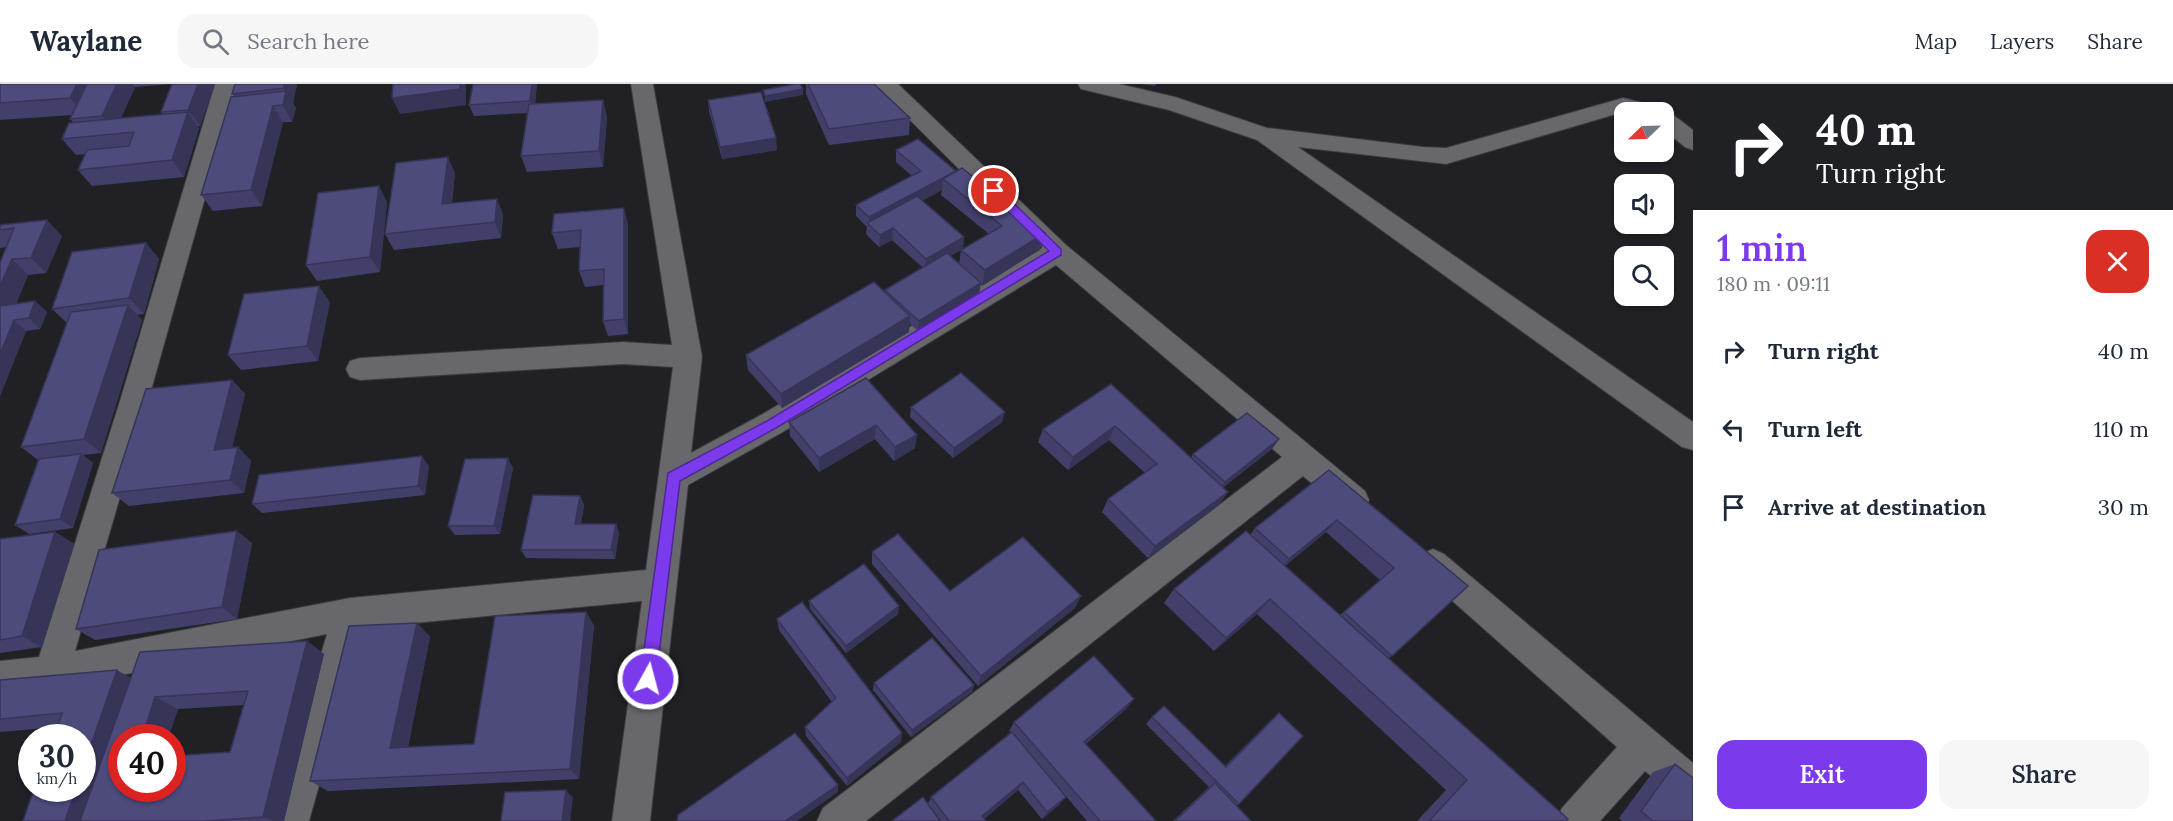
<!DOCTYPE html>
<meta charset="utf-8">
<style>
body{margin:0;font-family:Lora,serif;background:#f6f6f7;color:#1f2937;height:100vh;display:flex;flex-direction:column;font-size:22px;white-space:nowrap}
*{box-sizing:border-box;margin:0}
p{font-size:20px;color:#747a83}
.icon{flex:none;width:33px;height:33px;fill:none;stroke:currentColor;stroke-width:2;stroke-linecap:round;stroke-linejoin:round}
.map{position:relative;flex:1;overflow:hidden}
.sheet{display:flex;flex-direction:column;background:#fff;width:480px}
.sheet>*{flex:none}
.top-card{background:#202124;color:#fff;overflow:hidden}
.needle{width:39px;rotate:247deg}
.controls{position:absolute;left:1614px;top:18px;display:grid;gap:12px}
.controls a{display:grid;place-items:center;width:60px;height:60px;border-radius:12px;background:#fff;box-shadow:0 2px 4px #0004;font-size:30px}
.speed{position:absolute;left:18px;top:640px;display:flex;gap:12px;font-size:30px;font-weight:700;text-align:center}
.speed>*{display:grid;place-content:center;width:78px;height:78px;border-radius:50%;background:#fff;box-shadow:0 2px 4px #0004;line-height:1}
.speed small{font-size:15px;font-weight:400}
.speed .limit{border:9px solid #d22;background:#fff;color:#111}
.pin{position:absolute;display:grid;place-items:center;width:51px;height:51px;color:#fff;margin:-26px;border:3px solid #fff;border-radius:50%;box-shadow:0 2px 6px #0007}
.me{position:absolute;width:66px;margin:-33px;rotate:7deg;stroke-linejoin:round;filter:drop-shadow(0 0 4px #0008)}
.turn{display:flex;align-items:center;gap:21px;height:126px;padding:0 24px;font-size:27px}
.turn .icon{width:78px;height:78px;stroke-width:2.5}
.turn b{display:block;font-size:42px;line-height:51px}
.round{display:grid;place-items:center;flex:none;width:63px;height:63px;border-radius:18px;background:#f6f6f7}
.summary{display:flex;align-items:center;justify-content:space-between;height:102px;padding:0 24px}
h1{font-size:36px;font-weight:600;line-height:45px;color:#7c3aed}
.action{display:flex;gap:12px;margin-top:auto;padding:12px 24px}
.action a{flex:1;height:69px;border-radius:18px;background:#7c3aed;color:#fff;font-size:24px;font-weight:600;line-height:69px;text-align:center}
.action a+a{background:#f6f6f7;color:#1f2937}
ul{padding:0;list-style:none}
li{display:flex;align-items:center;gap:18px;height:78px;padding:0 24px}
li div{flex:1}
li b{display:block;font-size:22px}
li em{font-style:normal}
header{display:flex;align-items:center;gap:36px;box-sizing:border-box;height:84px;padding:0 30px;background:#fff;border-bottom:2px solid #e0e1e3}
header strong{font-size:28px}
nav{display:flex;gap:33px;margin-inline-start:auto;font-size:21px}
.search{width:420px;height:54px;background:#f6f6f7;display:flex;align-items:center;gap:15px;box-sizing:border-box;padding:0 21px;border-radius:18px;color:#747a83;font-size:22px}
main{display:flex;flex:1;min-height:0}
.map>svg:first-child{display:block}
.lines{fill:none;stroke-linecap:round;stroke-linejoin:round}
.minor-casing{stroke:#3b3b3f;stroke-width:2}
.minor{fill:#67676c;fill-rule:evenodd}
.wall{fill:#42406b;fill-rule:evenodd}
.shaded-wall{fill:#363457}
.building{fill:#4d4b7c;stroke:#363457;stroke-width:1.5;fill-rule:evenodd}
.route{fill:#7c3aed;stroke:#51269a;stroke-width:1.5}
</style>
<header>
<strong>Waylane</strong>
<div class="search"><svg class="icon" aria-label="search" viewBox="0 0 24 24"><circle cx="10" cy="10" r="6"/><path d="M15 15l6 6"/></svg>Search here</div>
<nav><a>Map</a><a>Layers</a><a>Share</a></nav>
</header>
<main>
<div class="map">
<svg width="1693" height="737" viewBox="0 0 1693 737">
<rect width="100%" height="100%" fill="#212125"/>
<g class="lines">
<!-- minor casing -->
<g class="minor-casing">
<g id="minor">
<polygon points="215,0 237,0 148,317 75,567 350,514 646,486 673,283 623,280 360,296 350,293 346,285 350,277 360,274 623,258 672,261 631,0 653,0 702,273 691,369 761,331 1040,166 874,0 898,0 1066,161 1365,407 1369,416 1365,425 1354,429 1343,425 1303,392 866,737 817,737 823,724 1282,373 1056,181 781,349 688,401 650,737 612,737 642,517 363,544 309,737 271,737 327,550 51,605 0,611 0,577 39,573 120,317"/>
<polygon points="1078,0 1119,0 1175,13 1267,44 1423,63 1446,64 1623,14 1660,23 1663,28 1672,30 1693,46 1693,66 1685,63 1664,46 1664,28 1623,28 1446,80 1298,63 1693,338 1693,366 1682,363 1257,56 1169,26 1081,5"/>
<polygon points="1433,465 1444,470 1693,679 1693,720 1680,715 1645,687 1600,737 1556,737 1562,724 1617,663 1422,490 1417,480 1422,470"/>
</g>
</g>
<!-- minor -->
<use href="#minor" class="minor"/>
</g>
<!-- wall -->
<g class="wall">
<polygon points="0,0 172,0 135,3 121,34 162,30 161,28 172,0 215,0 200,42 198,42 199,44 184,93 92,102 78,86 85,70 76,71 62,55 74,39 70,35 72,31 0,36"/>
<polygon points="297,0 293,19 296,24 292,38 283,38 262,122 213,127 201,111 234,12 232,10"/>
<polygon points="537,0 535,20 607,32 603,83 527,88 521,72 527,29 474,32 469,21"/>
<polygon points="806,0 874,0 910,34 909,51 829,61 806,10"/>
<polygon points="1142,0 1156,0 1155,2"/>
<polygon points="708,16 777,66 722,75 709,27"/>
<path d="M918,55L1042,164L982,202L980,200L979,210L918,247L909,239V248L782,324L748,286L746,271L885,209V206L923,184L892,156L879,163L866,150L867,143L856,132V121L912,92L896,78V66ZM942,106L941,111L989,150L961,166L959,180L950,172L963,165L964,153L922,117Z"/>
<polygon points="455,89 452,119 497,115 503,131 501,154 394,166 385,150"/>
<polygon points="387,118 380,188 317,197 306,181"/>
<polygon points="628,140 628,250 608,252 603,237 603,201 585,203 579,187 581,163 558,165 552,149"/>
<polygon points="0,141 62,152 46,189 28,191 16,220 35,217 47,228 40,245 26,247 0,312 0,179 7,163 0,164"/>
<polygon points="146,159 159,175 144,230 137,231 142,236 101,369 83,371 93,379 73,444 29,450 15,441 38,376 21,363 67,239 52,225"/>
<polygon points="330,218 318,277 241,286 228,271"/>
<polygon points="866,294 915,364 894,377 875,355 819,388 790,352 789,338"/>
<polygon points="232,296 245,310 232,364 238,363 251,377 244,409 129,422 112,409"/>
<polygon points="1111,300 1191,374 1193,370 1279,355 1272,365 1223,403 1219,421 1148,474 1102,428 1108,415 1145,389 1109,356 1068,386 1038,358 1043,345"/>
<polygon points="911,323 1002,338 953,374 910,333"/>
<polygon points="429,382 425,411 262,429 252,420"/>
<polygon points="513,384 500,450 455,451 448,442"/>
<path d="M1329,386L1468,502L1389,574L1566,737H1417L1446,706L1257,530L1214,567L1164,519L1174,505L1250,451L1255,444ZM1326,448L1380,496L1340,531L1285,482Z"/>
<polygon points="580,412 584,421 581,440 616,440 619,449 615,475 526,474 521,466"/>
<polygon points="55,448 74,460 42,563 0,569 0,455"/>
<polygon points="252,459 237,535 95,556 76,545"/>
<polygon points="872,468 950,507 1075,524 978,602 872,480"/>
<polygon points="809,517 898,530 846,569 810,525"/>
<polygon points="586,528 594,542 579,695 328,707 310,697 417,539 430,553 408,663 474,660"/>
<polygon points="777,535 901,658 847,702 806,652 805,643 832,618 779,546"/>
<path d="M307,557L324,570L284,737H23L57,643L0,648V596L131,594ZM244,621L230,668L122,705V654H168L178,625Z"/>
<polygon points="874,599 974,601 972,608 911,653 873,606"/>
<polygon points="1127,624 1086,660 1156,737 1087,737 1042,684 1060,720 1042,735 1018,706 984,735 986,737 941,737 928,720 931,713 1011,648 1009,647 1014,638"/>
<polygon points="1279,629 1239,720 1236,722 1251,737 1173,737 1209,703 1146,640 1152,633 1225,682 1271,636"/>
<polygon points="1675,680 1693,737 1622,737 1619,734 1653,688"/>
</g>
<!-- shaded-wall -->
<g class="shaded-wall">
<polygon points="77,0 98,0 84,30 70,14"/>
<polygon points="117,0 133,0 135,3 115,48 102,32"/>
<polygon points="198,0 215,0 200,42 188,26"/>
<polygon points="284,0 297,0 293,19 296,24 292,38 283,21 286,8 284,4"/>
<polygon points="460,0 466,0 466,21 400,30 392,14"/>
<polygon points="532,0 537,0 534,29 530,17"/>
<polygon points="803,5 803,11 765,18 765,12"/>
<polygon points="603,16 607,32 603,83 599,67"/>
<polygon points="273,22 283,38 262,122 251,106"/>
<polygon points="188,28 199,44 184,93 172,76"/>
<polygon points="776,54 777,66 722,75 720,63"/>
<polygon points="448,73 455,89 450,136 442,120"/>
<polygon points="957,87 943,95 942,106 871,143 869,141 869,133"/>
<polygon points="379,102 387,118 380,188 370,173"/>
<polygon points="497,115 503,131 501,154 495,138"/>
<polygon points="624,124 628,140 628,250 624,235"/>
<polygon points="47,136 62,152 46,189 31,174"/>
<polygon points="893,144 892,156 879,163 880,151"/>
<polygon points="1045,149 1042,164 982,202 985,186"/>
<polygon points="964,153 963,165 925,186 926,175"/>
<polygon points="146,159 159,175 144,230 129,214"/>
<polygon points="12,175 28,191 4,246 0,242 0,202"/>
<polygon points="981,199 979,210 918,247 919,237"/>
<polygon points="319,202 330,218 318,277 307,262"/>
<polygon points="35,217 47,228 40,245 29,234"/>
<polygon points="128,221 142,236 101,369 84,355"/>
<polygon points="910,232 909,248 782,324 781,310"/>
<polygon points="14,236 26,247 0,312 0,270"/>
<polygon points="232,296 245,310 228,380 214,366"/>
<polygon points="1005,328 1002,338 953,374 954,364"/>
<polygon points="876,341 875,355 819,388 819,374"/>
<polygon points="1115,342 1109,356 1068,386 1073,373"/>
<polygon points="917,351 915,364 894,377 895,363"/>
<polygon points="1279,355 1272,365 1219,407 1225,398"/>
<polygon points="238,363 251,377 244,409 230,396"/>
<polygon points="81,370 93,379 73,444 60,435"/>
<polygon points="422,372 429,382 425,411 418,402"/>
<polygon points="508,374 513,384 500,450 494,442"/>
<polygon points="1228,408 1219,421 1148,474 1155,462"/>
<polygon points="580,412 584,421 579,449 575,440"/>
<polygon points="1337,436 1326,448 1278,487 1289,475"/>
<polygon points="616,440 619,449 615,475 611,466"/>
<polygon points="237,447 252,459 237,535 222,523"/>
<polygon points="55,448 74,460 42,563 22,552"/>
<polygon points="1081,512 1075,524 978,602 981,592"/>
<polygon points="1270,515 1257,530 1214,567 1226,554"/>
<polygon points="899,522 898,530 846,569 846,562"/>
<polygon points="586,528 594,542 579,695 570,685"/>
<polygon points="417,539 430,553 405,675 390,664"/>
<polygon points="307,557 324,570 284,737 273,737 263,733"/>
<polygon points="117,586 140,599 95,737 65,737 76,705 82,705 82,687"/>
<polygon points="974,601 972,608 911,653 912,646"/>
<polygon points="155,613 178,625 168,654 142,654"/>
<polygon points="1134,615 1127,624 1078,666 1084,658"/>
<polygon points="902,649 901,658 847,702 847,694"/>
<polygon points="1023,698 1018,706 981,737 982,732"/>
<polygon points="838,701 838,708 797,737 785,737"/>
<polygon points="566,706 573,714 570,737 562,737"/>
<polygon points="1066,713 1060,720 1042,735 1047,728"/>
</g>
<!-- building -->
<g class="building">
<polygon points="0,0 77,0 70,14 0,19"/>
<polygon points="87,0 117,0 102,32 70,35"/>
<polygon points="172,0 198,0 188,26 161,28"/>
<polygon points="235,0 284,0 284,4 232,10"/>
<polygon points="393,0 460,0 460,5 392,14"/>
<polygon points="473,0 532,0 530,17 469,21"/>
<polygon points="796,0 800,0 803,5 765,12 763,6"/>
<polygon points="808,0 874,0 910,34 829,45"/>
<polygon points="286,7 283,21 273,22 251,106 201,111 231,13"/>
<polygon points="761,8 776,54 720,63 708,16"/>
<polygon points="603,16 599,67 521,72 529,20"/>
<polygon points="188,28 172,76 78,86 87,66 129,62 134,48 62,55 69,39"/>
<polygon points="918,55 956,87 869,133 856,121 921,87 896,66"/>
<polygon points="448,73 442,120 497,115 495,138 385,150 396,79"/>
<polygon points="962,84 1045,149 985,186 961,166 1002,142 943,95"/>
<polygon points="379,102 370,173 306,181 318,109"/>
<polygon points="917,112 964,153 926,175 893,144 880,151 867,139"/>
<polygon points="624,124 624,235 603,237 604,185 579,187 581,146 552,149 554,130"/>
<polygon points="47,136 31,174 12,175 0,202 0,179 14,144 0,146 0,141"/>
<polygon points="146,159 129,214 52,225 72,168"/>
<polygon points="947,169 981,199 919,237 885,206"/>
<polygon points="874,198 910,232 781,310 746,271"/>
<polygon points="319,202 307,262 228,271 244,210"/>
<polygon points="35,217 29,234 14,236 0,270 0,222"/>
<polygon points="128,221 84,355 21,363 71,228"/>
<polygon points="961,289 1005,328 954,364 911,323"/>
<polygon points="866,294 917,351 895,363 876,341 819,374 789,338"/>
<polygon points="232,296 214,366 238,363 230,396 112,409 146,305"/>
<polygon points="1111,300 1228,408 1155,462 1108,415 1157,380 1115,342 1073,373 1043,345"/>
<polygon points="1247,329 1279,355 1225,398 1193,370"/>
<polygon points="81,370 60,435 15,441 39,375"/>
<polygon points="422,372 418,402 252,420 259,391"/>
<polygon points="508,374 494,442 448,442 465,375"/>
<polygon points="1329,386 1468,502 1392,572 1344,528 1394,484 1337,436 1289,475 1255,444"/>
<polygon points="533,411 580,412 575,440 616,440 611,466 521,466"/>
<polygon points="237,447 222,523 76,545 99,466"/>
<polygon points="1246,447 1568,735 1566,737 1429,737 1467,696 1270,515 1226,554 1174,505"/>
<polygon points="55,448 22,552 0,556 0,455"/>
<polygon points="898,450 950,507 1023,453 1081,512 981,592 872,468"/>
<polygon points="864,480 899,522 846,562 809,517"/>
<polygon points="802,518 902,649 847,694 805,643 836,614 777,535"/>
<polygon points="586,528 570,685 310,697 349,542 417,539 390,664 474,660 495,532"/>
<polygon points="932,554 974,601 912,646 874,599"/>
<path d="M307,557L263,733L205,737H80L140,568ZM248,607L230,668L172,672V705H122V654H142L155,613Z"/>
<polygon points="1094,572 1134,615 1084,658 1156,737 1100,737 1014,638"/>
<polygon points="117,586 82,687 82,654 53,654 62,629 0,635 0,596"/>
<polygon points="1164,622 1226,683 1279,629 1303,652 1239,720 1152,633"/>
<polygon points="1012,648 1066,713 1047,728 1023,698 982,732 986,737 949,737 931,713"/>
<polygon points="795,649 838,701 785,737 677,737 678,731"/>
<polygon points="1675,680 1693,694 1693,737 1653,737 1641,727"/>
<polygon points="1215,699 1251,737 1175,737"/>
<polygon points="34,705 76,705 65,737 23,737"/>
<polygon points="566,706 562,737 501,737 505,708"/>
<polygon points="923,713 940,737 892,737"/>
</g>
<!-- route -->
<polygon class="route" points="994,103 998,104 1061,165 1061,171 776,344 680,397 656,595 654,600 648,603 643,600 640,595 668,389 767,337 1049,167 990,110 989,107"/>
</svg>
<div class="controls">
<a><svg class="needle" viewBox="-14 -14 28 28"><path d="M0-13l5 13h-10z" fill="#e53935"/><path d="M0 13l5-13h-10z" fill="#747a83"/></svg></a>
<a><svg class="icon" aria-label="sound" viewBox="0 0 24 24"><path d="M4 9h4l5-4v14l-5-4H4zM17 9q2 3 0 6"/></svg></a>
<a><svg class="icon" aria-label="search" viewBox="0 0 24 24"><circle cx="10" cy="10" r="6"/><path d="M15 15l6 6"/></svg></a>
</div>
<div class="speed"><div>30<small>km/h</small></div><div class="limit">40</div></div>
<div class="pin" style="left:994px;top:107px;background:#d93025"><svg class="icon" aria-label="arrive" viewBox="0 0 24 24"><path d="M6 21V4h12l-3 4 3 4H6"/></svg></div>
<svg class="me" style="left:648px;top:595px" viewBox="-20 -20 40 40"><circle r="17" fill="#7c3aed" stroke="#fff" stroke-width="3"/><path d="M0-11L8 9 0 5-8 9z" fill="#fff"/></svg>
</div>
<section class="sheet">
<div class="top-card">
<div class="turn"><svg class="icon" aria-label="right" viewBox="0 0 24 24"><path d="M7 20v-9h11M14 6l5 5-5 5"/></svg><div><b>40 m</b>Turn right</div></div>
</div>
<div class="summary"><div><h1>1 min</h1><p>180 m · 09:11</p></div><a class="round" style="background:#d93025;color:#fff"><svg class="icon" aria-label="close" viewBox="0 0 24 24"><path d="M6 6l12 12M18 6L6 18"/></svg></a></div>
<ul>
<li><svg class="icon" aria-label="right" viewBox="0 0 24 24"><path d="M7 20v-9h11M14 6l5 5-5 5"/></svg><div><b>Turn right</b></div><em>40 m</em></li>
<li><svg class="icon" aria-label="left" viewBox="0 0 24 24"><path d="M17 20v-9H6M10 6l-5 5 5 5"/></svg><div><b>Turn left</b></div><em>110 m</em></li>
<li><svg class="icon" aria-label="arrive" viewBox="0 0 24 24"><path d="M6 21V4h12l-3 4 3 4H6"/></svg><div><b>Arrive at destination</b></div><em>30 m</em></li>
</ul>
<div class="action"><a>Exit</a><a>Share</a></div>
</section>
</main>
